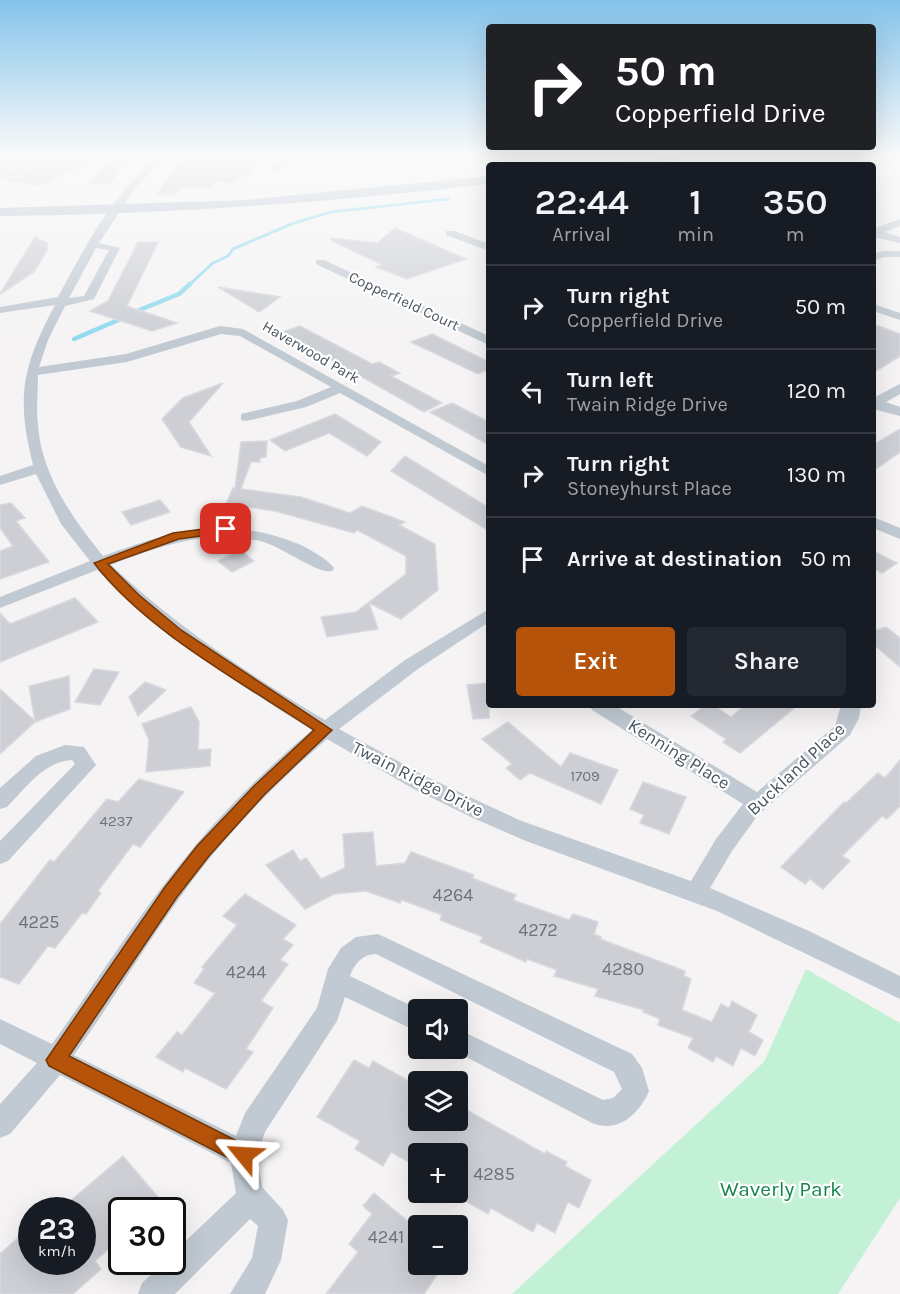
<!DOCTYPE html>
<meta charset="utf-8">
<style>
body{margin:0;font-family:Karla,sans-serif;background:#242831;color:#f1f3f6;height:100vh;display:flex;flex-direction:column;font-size:22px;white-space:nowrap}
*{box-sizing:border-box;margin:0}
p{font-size:20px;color:#9ea1a6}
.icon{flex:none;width:33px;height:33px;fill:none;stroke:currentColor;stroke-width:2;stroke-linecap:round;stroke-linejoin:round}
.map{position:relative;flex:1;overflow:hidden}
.drawer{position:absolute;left:486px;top:162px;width:390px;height:546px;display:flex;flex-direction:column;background:#171b24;border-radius:6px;box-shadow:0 6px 24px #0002}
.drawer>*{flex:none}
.guide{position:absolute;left:486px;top:24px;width:390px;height:126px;border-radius:6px;box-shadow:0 6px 24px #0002;background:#202124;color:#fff;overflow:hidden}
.buttons{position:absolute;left:408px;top:999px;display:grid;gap:12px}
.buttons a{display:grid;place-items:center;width:60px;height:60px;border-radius:6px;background:#171b24;box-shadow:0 6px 24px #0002;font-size:30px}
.speed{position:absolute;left:18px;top:1197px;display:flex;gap:12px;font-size:30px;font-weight:700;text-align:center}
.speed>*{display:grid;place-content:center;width:78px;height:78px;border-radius:50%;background:#171b24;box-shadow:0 6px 24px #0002;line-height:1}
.speed small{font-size:15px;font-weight:400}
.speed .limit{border:3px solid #111;border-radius:9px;background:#fff;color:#111}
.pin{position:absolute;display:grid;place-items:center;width:51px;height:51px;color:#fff;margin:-26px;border-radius:12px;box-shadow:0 3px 9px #0006}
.me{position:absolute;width:66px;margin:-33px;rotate:297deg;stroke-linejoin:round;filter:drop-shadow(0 0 4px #0008)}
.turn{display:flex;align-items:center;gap:21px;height:126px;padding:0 30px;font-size:27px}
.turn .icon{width:78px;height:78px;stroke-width:2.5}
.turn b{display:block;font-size:42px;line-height:51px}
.eta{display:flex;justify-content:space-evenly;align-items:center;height:102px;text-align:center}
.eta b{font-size:36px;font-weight:600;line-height:42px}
.action{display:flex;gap:12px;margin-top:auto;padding:12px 30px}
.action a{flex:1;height:69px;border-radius:6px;background:#b45309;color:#fff;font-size:24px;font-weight:600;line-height:69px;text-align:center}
.action a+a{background:#242831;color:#f1f3f6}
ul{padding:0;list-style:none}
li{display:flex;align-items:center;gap:18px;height:84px;padding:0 30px;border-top:2px solid #363941}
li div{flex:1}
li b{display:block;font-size:22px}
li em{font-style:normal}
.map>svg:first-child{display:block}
.green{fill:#c3f1d5}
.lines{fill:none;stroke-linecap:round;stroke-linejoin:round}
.stream-far1{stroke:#90daee;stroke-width:3}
.stream{stroke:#90daee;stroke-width:4.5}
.building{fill:#cdcfd5;stroke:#d7d9de;stroke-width:1.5}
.minor{fill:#c1cad2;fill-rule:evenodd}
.major{fill:#b3c2d1;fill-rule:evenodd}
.route{fill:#b45309;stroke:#753606;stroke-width:1.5}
.labels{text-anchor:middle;stroke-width:4.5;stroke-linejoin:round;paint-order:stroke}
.far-street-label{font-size:15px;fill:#4a5661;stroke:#fff}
.number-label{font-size:15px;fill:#6b747e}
.street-label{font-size:18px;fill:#4a5661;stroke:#fff}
.near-number-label{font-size:18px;fill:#6b747e}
.near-park-label{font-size:21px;fill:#17864f;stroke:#fff}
</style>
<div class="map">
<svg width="900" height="1294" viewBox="0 0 900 1294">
<rect width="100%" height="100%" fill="#f5f3f3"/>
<!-- green -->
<polygon class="green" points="806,969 900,1023 900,1198 838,1294 512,1294 764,1062"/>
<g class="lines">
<!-- stream-far1 -->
<polyline class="stream-far1" points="189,285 213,263 228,256 233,249 294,223 331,212 448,199"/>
<!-- stream -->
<g class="stream">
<polyline points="132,313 179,294 190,284"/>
<polyline points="74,339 123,318"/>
</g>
</g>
<!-- building -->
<g class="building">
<polygon points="0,157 29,157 8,170 0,172"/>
<polygon points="44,157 106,157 37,186 8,180 16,178"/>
<polygon points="111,157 131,157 109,184 88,184"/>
<polygon points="192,157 268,157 234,183 217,181 210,188 181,186 175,195 157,195 172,171"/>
<polygon points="395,228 466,259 407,279 376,267 383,265 330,240 331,238 377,243"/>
<polygon points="35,237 47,243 47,250 34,272 0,294"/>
<polygon points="138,242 158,242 127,306 177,323 152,331 90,311 108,301"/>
<polygon points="218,287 280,297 259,312"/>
<polygon points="873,324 900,334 900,356 873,373"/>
<polygon points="300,326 372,364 379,362 400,373 391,376 442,403 424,412 282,332"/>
<polygon points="432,334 489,362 489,369 478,374 411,342"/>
<polygon points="223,383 189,422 211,456 181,447 162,419 183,398"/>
<polygon points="452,403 489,422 489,445 430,412"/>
<polygon points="335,414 381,442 367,456 329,433 285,451 270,440"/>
<polygon points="900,429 900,452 873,471 873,445"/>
<polygon points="267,441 266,457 260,458 260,462 251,462 241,489 301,497 350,513 362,506 405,522 399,525 435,544 438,590 401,619 369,603 378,629 327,637 321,617 356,612 406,574 406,556 357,530 354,533 275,511 226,504 233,488 235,488 241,442"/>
<polygon points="405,456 489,508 489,531 391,471"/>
<polygon points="160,500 170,512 131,525 122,512"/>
<polygon points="11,503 25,518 16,521 49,562 0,579 0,551 13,546 0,528 0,505"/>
<polygon points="240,550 254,561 232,572 218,561"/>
<polygon points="873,551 897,563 882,573 873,568"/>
<polygon points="75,598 98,622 0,662 0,613 10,624"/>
<polygon points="886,627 900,638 900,667 873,644 873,631"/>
<polygon points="94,669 119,672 100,705 75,702"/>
<polygon points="69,676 70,709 35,722 0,754 0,689 35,721 29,686"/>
<polygon points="145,682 166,690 138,716 129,697"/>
<polygon points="489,683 489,718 473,719 467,685"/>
<polygon points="706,705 713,705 731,717 746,705 798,705 740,753 723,742 726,739 691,716"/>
<polygon points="191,707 199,722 198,750 211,749 210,766 146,772 149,740 142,724"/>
<polygon points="508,722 561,767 570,753 618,770 601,804 530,773 520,780 506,768 512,764 482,739"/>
<polygon points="900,760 900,806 887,819 882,816 842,856 850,861 823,889 810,879 805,884 781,867 844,802 846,803 878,773 885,778"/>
<polygon points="139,779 184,792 140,847 133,844 98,891 101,893 86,914 82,913 55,948 48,946 19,984 0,977 0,924 50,860 54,862 107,799 118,802"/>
<polygon points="643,782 686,797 669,834 640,823 644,815 630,809"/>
<polygon points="373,832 376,866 405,863 411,852 474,875 472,878 516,895 513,900 569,920 573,914 598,922 594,934 601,937 600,939 685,971 684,976 691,979 682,1010 712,1022 721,1004 729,1008 732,1001 757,1015 749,1032 763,1040 755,1056 741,1048 733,1066 716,1056 713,1062 688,1048 693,1038 658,1025 660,1019 643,1012 644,1010 595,996 598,989 554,976 557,970 527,959 526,962 480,942 483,937 440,920 442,915 402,900 400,903 366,891 334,894 305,909 266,865 293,850 300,861 306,858 321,879 345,868 343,834"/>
<polygon points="245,894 296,925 283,939 293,945 280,960 288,964 261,1001 273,1008 246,1049 253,1052 226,1089 185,1068 183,1072 156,1057 177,1032 182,1035 215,993 194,983 204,969 202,967 237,925 223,916"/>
<polygon points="354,1060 369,1068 373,1061 418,1086 418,1120 458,1120 458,1105 545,1154 546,1151 567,1162 565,1166 591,1180 579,1208 568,1202 555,1233 537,1223 533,1232 491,1208 488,1214 458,1197 458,1154 418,1154 418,1167 391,1152 383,1166 355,1149 360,1141 317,1117"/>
<polygon points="123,1156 169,1210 122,1210 122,1237 95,1261 101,1269 73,1294 0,1294 0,1254 20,1236 32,1251 32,1262 82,1262 82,1210 60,1210"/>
<polygon points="374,1193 418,1230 418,1264 444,1264 424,1294 326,1294 358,1252 349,1244 372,1214 363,1206"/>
</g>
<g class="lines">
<!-- minor -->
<g class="minor">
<polygon points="33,157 42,157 15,176 0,180 0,174 9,172"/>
<path d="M158,157H167L136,187L99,243L120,248L94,299L65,306L48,340L39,367L126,354L220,326L243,329L489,466V476L340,393L306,407L246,421L241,420V414L297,401L331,387L240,336L221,334L127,362L38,375C38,392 36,409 38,426C42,476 73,519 103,556C171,531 226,515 296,543C308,548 326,558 334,568L332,571C318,575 280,545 260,541C208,529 159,546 111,565C176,626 248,674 325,720L405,660L489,609V622L418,669L339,729L427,777L519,820L691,881L716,839L743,804L592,710L589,705H614L757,792L835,726L841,705H861L859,718L850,735L758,815L732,851L710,888L809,931L900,976V999L717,911L526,841L473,818L412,788L327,739C277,782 231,829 192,881C150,937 115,998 74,1055L236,1136L245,1113L317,1008L328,969L341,948L356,937L378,934L632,1054L642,1068L649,1091C640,1113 618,1134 592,1123L449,1048H458V1029L603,1100L613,1098L622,1089L614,1072L376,954C363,954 354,964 350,976L420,1010L418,1032L345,997L337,1021L265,1132L262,1141L259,1168L262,1187L283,1210L288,1220L281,1260L265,1294H230L252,1258L258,1226L250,1219L175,1294H138L142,1283L165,1262H172V1254L236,1193L231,1163L60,1075L10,1134L0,1138V1104L37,1063L0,1044V1019L52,1044C94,986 132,924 177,868C217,817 262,772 312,730C235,683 162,633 97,570L0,608V597L90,561L61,524L36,474L0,485V476L33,465C16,397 22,367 55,305L0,313V307L58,297C85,247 113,192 158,157ZM96,248L109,250L84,296L69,298Z"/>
<polygon points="288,157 297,157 277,170 271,170 271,166"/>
<polygon points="526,157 535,157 547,165 537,165"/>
<polygon points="893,157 900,157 900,161 850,165"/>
<polygon points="900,219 900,226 885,232 900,237 900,243 873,237 873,229"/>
<polygon points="446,231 454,231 489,244 489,251 446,235"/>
<polygon points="900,251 900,257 884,257 873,261 873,254 883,251"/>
<polygon points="316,260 324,260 489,336 489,345 316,264"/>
<polygon points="873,304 900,313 900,320 873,311"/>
<polygon points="900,384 900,394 886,402 900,407 900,416 873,409 873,398"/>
<polygon points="873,517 900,528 900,539 873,528"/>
<path d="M65,745L84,747L96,765L8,861L0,864V841L75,764L72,760C44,761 25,789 7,807L0,809V788L36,756Z"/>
</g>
<!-- major -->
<g class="major">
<polygon points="655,157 688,157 682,160 641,165 604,165 610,162"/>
<path d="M489,176V184C326,203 164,214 0,216V208L245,200Z"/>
</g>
</g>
<!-- sky -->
<linearGradient id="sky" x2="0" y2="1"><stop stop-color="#85c3ea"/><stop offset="0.46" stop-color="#fafafa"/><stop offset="1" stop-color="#fafafa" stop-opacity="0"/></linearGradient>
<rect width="900" height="338" fill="url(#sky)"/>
<!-- route -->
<path class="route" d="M226,526L232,529L230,532L179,539L108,564L139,595L181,630L332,730L265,794L209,856L177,897L69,1056L251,1148L254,1155L251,1163L244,1166L49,1066L46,1060L165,887L197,846L254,786L314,730C243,683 146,631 94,563L173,533Z"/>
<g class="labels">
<!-- far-street labels -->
<g class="far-street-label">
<text transform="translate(404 301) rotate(25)" y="5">Copperfield Court</text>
<text transform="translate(311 352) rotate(30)" y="5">Haverwood Park</text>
</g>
<!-- number labels -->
<g class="number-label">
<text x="585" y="781">1709</text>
<text x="116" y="826">4237</text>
</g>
<!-- street labels -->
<g class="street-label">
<text transform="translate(679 754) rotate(32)" y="6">Kenning Place</text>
<text transform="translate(796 769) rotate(-43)" y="6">Buckland Place</text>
<text transform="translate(418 779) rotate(27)" y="6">Twain Ridge Drive</text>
</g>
<!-- near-number labels -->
<g class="near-number-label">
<text x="453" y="901">4264</text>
<text x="39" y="928">4225</text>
<text x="538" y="936">4272</text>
<text x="623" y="975">4280</text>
<text x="246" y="978">4244</text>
<text x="494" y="1180">4285</text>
<text x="386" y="1243">4241</text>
</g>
<!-- near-park labels -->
<g class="near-park-label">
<text x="781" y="1196">Waverly Park</text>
</g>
</g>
</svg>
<div class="buttons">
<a><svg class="icon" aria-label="sound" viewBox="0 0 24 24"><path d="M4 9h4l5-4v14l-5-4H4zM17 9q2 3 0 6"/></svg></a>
<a><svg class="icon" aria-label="layers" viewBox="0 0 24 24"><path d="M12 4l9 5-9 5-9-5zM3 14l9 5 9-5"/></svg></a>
<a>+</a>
<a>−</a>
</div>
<div class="speed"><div>23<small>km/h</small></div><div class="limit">30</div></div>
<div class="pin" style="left:226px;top:529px;background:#d93025"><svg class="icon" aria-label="arrive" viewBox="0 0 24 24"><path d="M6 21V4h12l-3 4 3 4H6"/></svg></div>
<svg class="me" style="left:244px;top:1155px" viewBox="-20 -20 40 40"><path d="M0-17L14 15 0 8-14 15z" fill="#b45309" stroke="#fff" stroke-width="4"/></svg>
<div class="guide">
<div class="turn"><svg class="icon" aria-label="right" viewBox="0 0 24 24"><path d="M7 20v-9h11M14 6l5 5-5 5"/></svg><div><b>50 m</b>Copperfield Drive</div></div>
</div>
<section class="drawer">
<div class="eta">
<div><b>22:44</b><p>Arrival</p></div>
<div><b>1</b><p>min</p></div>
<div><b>350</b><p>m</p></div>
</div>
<ul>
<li><svg class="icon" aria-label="right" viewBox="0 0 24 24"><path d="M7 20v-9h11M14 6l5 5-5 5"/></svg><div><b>Turn right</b><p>Copperfield Drive</p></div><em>50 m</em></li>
<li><svg class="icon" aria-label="left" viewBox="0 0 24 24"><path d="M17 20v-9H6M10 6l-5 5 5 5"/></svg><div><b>Turn left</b><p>Twain Ridge Drive</p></div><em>120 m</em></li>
<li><svg class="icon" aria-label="right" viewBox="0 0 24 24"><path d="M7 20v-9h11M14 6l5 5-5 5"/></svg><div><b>Turn right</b><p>Stoneyhurst Place</p></div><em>130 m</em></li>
<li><svg class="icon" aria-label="arrive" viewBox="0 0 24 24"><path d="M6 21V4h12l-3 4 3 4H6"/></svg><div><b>Arrive at destination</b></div><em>50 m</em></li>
</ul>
<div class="action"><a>Exit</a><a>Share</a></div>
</section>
</div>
